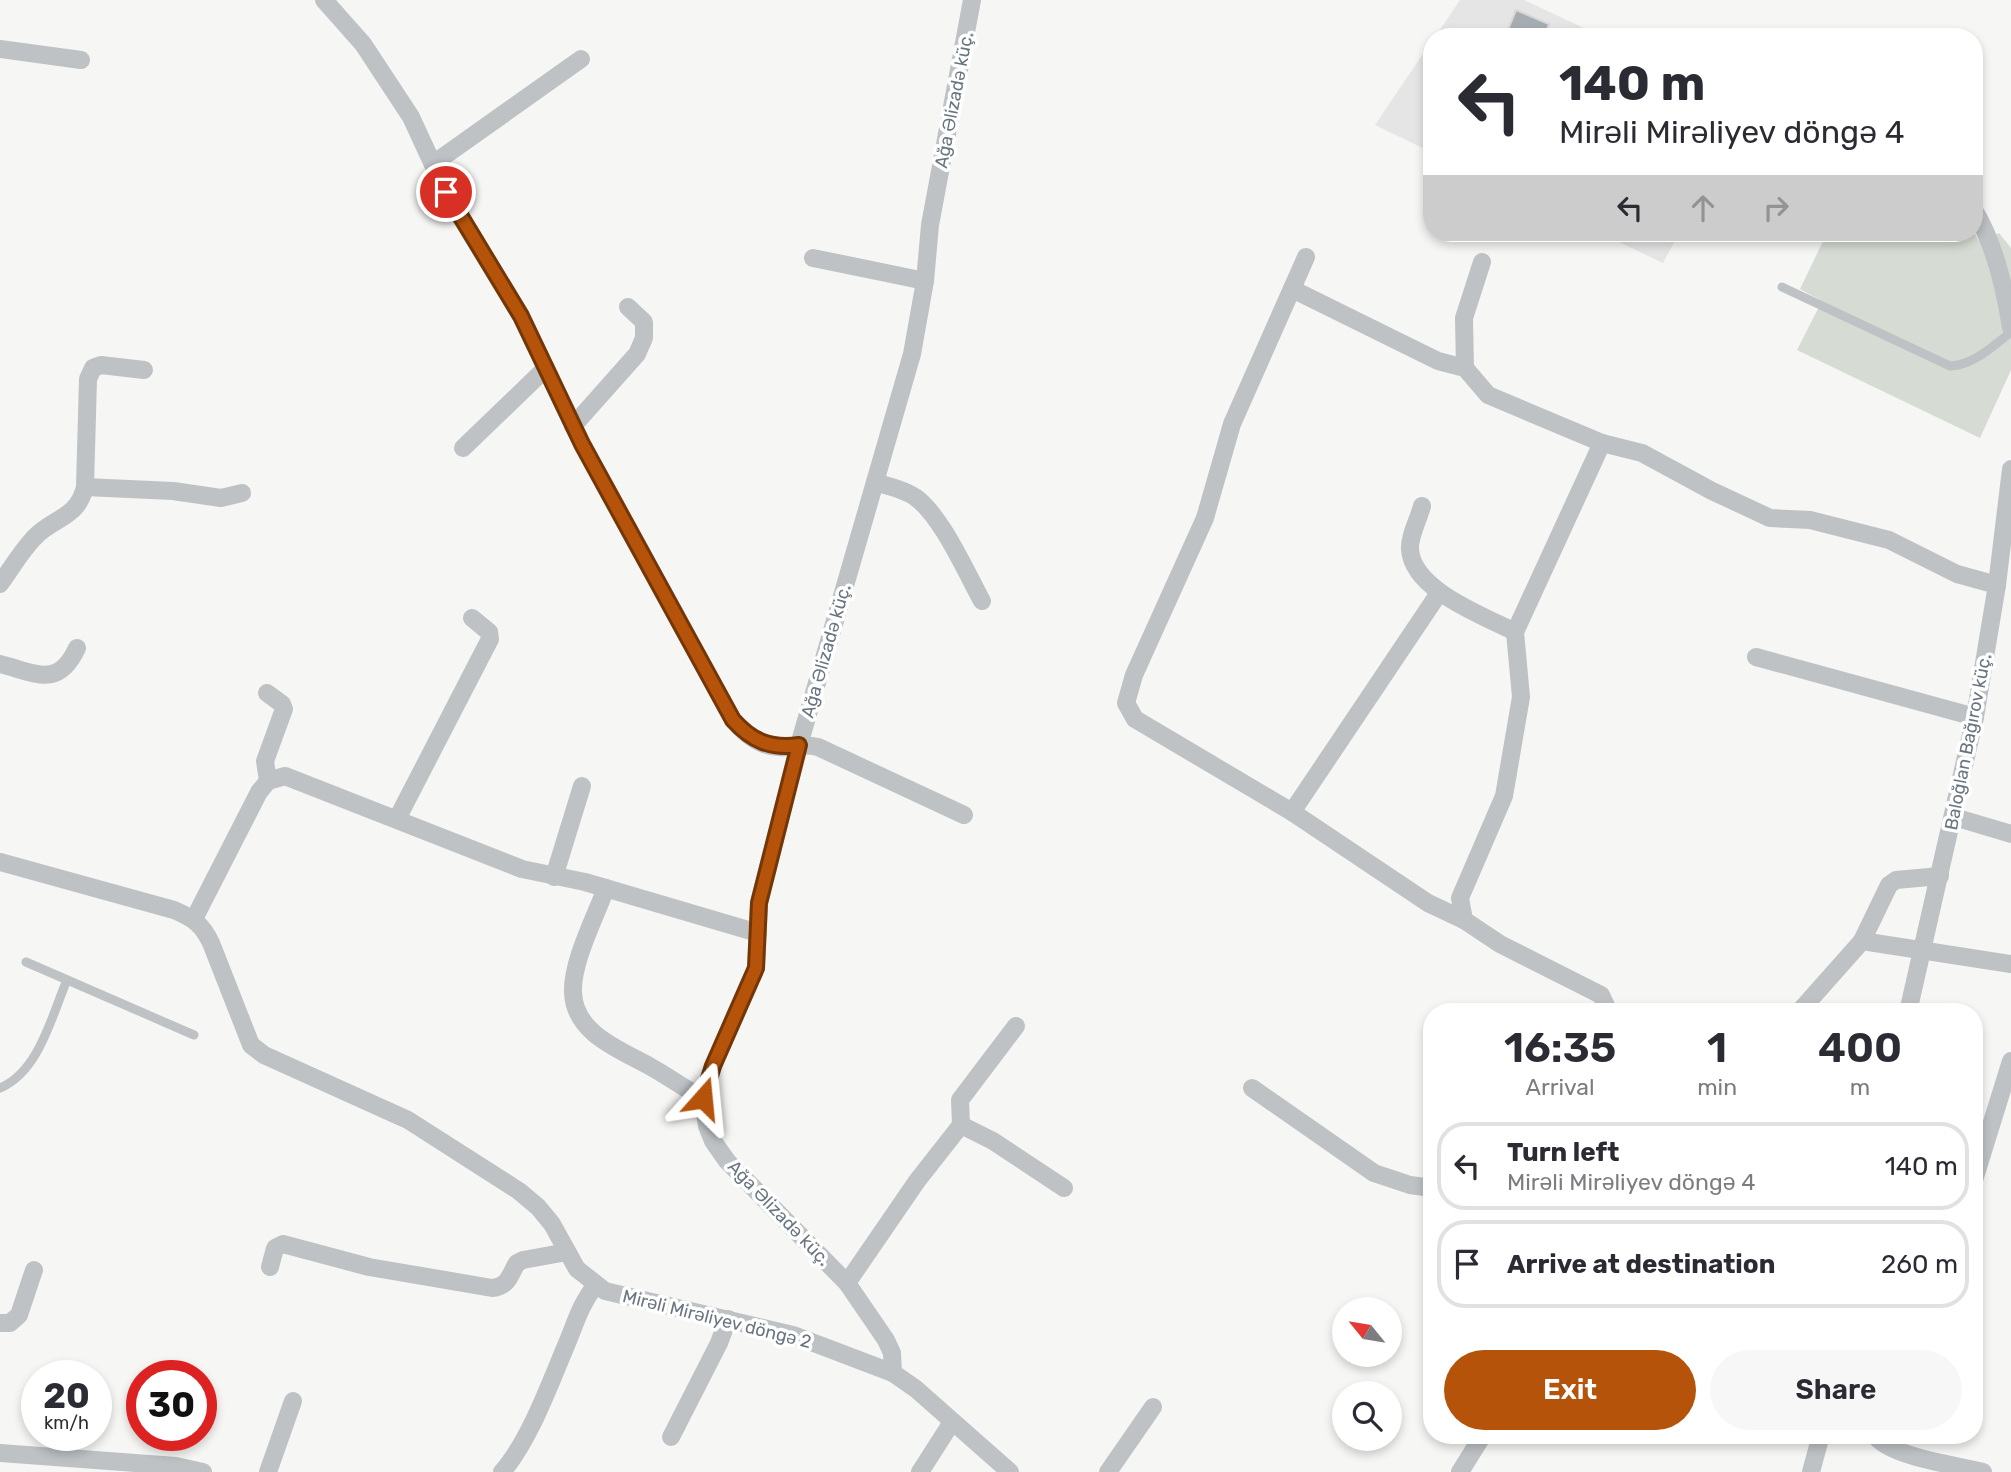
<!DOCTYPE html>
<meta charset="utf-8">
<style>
body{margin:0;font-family:Rubik,sans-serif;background:#f7f7f7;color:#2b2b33;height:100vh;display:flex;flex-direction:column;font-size:26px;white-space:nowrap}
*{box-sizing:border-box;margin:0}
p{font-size:23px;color:#7c7c81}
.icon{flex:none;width:38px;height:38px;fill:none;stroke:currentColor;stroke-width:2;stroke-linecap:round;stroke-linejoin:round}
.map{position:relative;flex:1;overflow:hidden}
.sheet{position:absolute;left:1423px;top:1003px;width:560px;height:441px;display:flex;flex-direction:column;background:#fff;border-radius:28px;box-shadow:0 4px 10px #0003}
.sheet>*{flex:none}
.hud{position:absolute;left:1423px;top:28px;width:560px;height:214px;border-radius:28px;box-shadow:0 4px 10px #0003;background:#fff;color:#2b2b33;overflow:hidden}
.needle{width:46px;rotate:300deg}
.buttons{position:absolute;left:1332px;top:1297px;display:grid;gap:14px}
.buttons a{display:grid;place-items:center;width:70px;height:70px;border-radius:50%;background:#fff;box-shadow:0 4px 10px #0003;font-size:35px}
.speed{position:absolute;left:21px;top:1360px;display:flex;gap:14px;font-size:35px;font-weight:700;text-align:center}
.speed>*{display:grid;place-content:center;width:91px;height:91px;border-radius:50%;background:#fff;box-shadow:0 4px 10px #0003;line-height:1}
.speed small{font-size:18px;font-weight:400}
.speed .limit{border:10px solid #d22;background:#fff;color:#111}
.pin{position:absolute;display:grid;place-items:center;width:60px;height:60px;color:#fff;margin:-30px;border:4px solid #fff;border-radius:50%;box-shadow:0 2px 7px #0007}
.me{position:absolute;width:77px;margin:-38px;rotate:18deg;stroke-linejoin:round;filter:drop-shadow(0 0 5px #0008)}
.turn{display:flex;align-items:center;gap:24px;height:147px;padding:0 21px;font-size:32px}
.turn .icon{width:91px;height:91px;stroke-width:2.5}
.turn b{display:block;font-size:49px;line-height:60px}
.lanes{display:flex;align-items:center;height:66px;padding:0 21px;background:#0003;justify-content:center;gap:35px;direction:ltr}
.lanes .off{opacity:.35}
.eta{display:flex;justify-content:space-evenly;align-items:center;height:119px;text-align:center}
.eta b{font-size:42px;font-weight:600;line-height:49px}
.action{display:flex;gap:14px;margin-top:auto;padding:14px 21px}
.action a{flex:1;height:80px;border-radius:42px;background:#b45309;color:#fff;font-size:28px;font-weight:600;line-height:80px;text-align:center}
.action a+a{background:#f7f7f7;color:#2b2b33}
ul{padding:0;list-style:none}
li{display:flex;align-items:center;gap:21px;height:88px;margin:0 14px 10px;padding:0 7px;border:4px solid #e1e1e2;border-radius:28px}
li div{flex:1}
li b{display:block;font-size:26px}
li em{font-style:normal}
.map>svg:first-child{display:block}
.built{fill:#e4e5e4}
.green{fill:#d6dbd3}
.building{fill:#a6adb2;stroke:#d8d8d6;stroke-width:2}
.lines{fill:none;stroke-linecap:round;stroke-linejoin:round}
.lane{stroke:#bec2c5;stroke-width:9}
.street{stroke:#bec2c5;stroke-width:18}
.route-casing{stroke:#753606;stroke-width:18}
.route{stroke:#b45309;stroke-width:12}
.labels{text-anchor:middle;stroke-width:7;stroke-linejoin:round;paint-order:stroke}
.street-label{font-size:18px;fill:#697681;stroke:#fff}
</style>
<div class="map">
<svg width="2011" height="1472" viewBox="0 0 2011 1472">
<rect width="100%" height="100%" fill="#f6f6f4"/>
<!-- built -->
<g class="built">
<polygon points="1460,0 1524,0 1603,37 1435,37"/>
<polygon points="1431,42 1431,152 1375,125"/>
<polygon points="1600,233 1679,233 1663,263"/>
</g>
<!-- green -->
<polygon class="green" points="1974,232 1979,241 1999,233 2011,248 2011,370 1980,438 1797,350 1822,301 1800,289 1827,233"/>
<!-- building -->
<polygon class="building" points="1516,10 1549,24 1544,37 1505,37"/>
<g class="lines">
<!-- lane -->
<g class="lane">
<path d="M1782,287L1950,366C1974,365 1993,346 2011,332"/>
<polyline points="26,962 194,1035"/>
<path d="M0,1088C39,1072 52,1015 67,980"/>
</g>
<!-- street -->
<g class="street">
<path d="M324,0L363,44L411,117L446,193L521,316L582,444L733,720C747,736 763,749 785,747C797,746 806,744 818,747L964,815"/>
<polyline points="972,0 930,225 925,281 912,354 799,745 759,903 756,968 713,1066 703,1098 707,1126 713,1141 727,1161 847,1283 886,1340 892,1353 893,1373 916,1389 1010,1472"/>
<polyline points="0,49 81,60"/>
<polyline points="433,164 581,59"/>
<path d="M1974,210C1995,244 2005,289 2011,328"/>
<polyline points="1306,257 1232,424 1205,518 1134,675 1126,703 1135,719 1292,812 1428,903 1464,920"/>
<polyline points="813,258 925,281"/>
<polyline points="1292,289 1438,361 1465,368 1488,395 1602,443 1642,453 1712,491 1770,518 1810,520 1889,540 1957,574 1997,585"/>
<polyline points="1465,368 1464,318 1482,262"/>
<polyline points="573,426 637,354 644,338 644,322 628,307"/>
<polyline points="1602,443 1515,632 1521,697 1504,796 1460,898 1464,920 1500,944 1601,995 1609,1012"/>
<polyline points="463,448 546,368"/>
<path d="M875,482C887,486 904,489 915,497C941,515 966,572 982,601"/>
<polyline points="85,487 173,491 221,498 242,493"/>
<path d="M1422,506C1419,518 1409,537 1410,549C1412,590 1484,616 1515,632"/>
<path d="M0,584C11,569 20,553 33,539C52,517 77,520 85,487L88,379L93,368L101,365L144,370"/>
<polyline points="1756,657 1975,717"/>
<path d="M0,664C36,673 58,689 77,648"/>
<polyline points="267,693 282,704 284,709 265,761 268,781"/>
<polyline points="1292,812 1439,593"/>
<polyline points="1954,817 2011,834"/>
<polyline points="397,819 490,639 489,632 472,618"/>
<path d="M0,862L174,910C193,918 202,924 211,943L251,1045L264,1055L408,1120L519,1191L538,1207L552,1224L577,1269L605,1291L793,1335L893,1373"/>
<polyline points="554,877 582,786"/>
<path d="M606,888C595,918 572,961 573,992C574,1034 621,1050 651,1067C669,1077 685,1089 703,1098"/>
<polyline points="194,919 259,792 268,781 285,776 522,869 585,882 758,933"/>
<polyline points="1862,941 1889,885 1896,880 1940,876"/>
<polyline points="1799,1012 1862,941 2011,964"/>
<polyline points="1908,1012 1975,717 1997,585 2011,469"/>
<polyline points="1252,1088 1374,1173 1410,1185 1432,1188"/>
<polyline points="961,1125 993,1141 1064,1188"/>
<polyline points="1974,1180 2011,1061"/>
<path d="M270,1267L275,1248L283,1244L369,1267L492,1288C509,1286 509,1276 517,1263L523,1260L567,1252"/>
<polyline points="847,1283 917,1181 961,1125 960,1100 1016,1026"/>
<polyline points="0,1323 10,1323 19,1315 34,1270"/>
<path d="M1875,1435C1886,1456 1960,1466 1983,1472"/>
<polyline points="671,1437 719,1343 728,1319"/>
<polyline points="0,1453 176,1466 203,1472"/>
<polyline points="268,1472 293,1401"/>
<path d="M502,1472C529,1441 549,1386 565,1348C575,1325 580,1304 596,1285"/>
<polyline points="920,1472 952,1422"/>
<polyline points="1108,1472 1153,1407"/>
<polyline points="1460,1472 1483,1435"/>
<polyline points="1811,1472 1821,1435"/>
</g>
</g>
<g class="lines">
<!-- route casing -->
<g class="route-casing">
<path id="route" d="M446,192L521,316L582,444L733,720C752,741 770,749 799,745L759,903L756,968L713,1066L703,1098"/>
</g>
<!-- route -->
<use href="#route" class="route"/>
</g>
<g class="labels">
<!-- street labels -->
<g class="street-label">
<text transform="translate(954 100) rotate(-79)" y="6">Ağa Əlizadə küç.</text>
<text transform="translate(826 651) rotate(-74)" y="6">Ağa Əlizadə küç.</text>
<text transform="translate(1968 742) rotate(-79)" y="6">Baloğlan Bağırov küç.</text>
<text transform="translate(779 1213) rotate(46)" y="6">Ağa Əlizadə küç.</text>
<text transform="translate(717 1319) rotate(14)" y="6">Mirəli Mirəliyev döngə 2</text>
</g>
</g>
</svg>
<div class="buttons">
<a><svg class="needle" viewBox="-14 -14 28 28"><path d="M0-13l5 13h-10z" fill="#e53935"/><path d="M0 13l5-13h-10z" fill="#7c7c81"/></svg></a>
<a><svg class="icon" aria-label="search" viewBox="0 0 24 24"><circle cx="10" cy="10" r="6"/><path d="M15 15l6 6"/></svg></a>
</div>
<div class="speed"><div>20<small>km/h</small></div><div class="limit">30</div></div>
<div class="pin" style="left:446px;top:192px;background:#d93025"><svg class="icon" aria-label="arrive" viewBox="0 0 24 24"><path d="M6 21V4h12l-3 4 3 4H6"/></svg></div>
<svg class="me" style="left:703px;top:1098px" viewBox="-20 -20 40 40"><path d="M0-17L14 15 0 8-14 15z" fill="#b45309" stroke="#fff" stroke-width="4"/></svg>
<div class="hud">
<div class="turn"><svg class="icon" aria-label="left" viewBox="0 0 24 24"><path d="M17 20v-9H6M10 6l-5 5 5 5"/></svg><div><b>140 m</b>Mirəli Mirəliyev döngə 4</div></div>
<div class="lanes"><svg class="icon" aria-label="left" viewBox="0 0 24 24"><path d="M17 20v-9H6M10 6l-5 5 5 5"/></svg><svg class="icon off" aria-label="ahead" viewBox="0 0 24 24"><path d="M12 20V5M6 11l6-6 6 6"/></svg><svg class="icon off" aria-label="right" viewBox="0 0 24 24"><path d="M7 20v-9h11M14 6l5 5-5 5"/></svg></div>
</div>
<section class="sheet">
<div class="eta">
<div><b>16:35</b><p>Arrival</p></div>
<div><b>1</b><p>min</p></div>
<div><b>400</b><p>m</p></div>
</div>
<ul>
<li><svg class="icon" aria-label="left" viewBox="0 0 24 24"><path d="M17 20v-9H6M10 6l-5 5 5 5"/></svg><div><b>Turn left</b><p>Mirəli Mirəliyev döngə 4</p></div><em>140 m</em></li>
<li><svg class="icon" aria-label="arrive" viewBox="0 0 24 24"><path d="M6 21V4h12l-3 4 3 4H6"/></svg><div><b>Arrive at destination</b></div><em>260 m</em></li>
</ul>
<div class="action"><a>Exit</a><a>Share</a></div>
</section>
</div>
